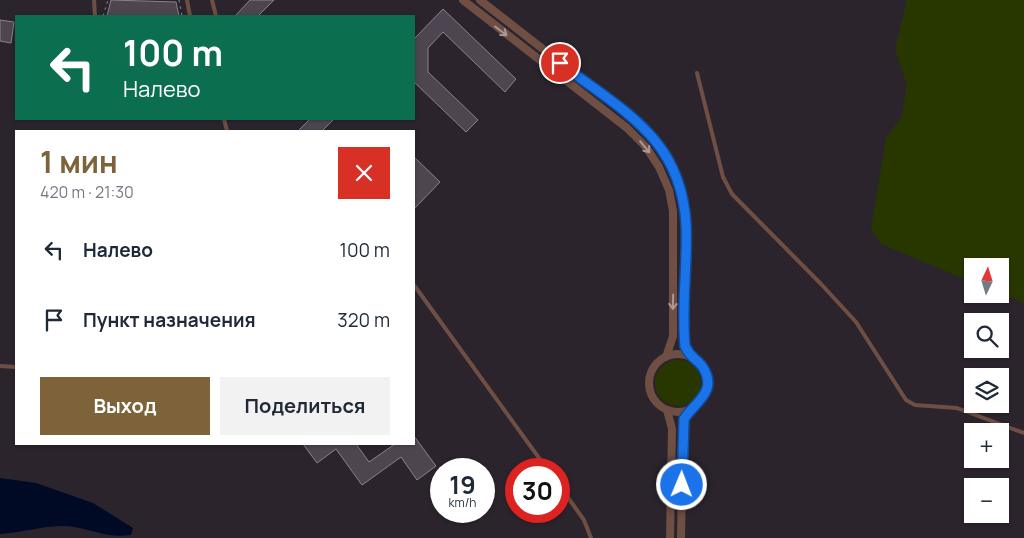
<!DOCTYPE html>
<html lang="ru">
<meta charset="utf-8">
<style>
body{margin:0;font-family:Manrope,sans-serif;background:#f2f2f3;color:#1f2937;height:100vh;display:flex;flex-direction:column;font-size:19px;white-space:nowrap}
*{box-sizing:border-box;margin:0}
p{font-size:16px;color:#747a83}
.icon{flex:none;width:28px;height:28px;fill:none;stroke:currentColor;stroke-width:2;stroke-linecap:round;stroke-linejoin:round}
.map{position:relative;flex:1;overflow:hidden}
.details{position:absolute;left:15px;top:130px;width:400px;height:315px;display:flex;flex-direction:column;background:#fff;border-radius:0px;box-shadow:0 1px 4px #0004}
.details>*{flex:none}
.top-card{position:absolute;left:15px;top:15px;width:400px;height:105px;border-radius:0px;box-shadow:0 1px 4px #0004;background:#0b6e4f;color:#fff;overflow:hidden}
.needle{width:32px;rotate:4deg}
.tools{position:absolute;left:964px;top:258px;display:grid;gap:10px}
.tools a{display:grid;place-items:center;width:45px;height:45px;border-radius:0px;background:#fff;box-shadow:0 1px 4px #0004;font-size:25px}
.speed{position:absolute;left:430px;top:458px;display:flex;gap:10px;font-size:25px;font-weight:700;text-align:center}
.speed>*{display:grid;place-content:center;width:65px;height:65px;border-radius:50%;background:#fff;box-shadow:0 1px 4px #0004;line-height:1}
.speed small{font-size:12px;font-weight:400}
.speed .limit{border:8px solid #d22;background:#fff;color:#111}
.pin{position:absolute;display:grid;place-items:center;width:42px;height:42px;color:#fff;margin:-21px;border:2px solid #fff;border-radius:50%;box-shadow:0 1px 5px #0007}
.me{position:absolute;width:55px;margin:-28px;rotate:1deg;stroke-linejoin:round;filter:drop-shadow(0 0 4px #0008)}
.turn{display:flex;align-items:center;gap:18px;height:105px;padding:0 25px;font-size:22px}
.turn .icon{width:65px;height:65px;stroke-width:2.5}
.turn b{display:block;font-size:35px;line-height:42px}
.round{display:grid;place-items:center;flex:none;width:52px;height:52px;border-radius:0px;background:#f2f2f3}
.headline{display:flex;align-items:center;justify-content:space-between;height:85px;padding:0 25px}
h1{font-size:30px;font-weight:700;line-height:38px;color:#7d623a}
.primary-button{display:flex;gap:10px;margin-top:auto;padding:10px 25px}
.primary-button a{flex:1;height:58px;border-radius:0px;background:#7d623a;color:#fff;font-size:20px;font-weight:700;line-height:58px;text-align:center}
.primary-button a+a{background:#f2f2f3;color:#1f2937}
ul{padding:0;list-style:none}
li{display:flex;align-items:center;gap:15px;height:70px;padding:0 25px}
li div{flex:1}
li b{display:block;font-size:19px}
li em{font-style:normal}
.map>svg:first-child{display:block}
.green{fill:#283700}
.water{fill:#000a25}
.building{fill:#4d454f;stroke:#8b828d}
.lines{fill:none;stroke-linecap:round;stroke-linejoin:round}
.path{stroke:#918b93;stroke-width:1;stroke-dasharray:2.5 4;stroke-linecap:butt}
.lane{stroke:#6f4e44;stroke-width:4}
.street{stroke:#6f4e44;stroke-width:8}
.oneway{stroke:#ab9794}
.route-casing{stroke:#114b97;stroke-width:12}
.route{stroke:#1a73e8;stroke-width:9}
</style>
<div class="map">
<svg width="1024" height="538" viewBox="0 0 1024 538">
<rect width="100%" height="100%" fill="#2b242d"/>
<!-- green -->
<g class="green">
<polygon points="907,0 1024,0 1024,303 1000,293 1000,266 972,266 972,282 881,244 871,229 886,138 901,118 907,85 895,49"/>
<circle cx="678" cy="383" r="23"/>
</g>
<!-- water -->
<path class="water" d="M0,478L36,483L93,503L133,528L131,535C105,538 98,531 74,527C52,523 24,533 0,534Z"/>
<!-- building -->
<g class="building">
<polygon points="111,0 176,2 179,16 107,16"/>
<polygon points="250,0 274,0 258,16 235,16"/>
<polygon points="443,9 516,79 505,92 443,32 428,48 428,72 478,120 466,132 414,82 414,39"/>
<polygon points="0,20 14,22 11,43 0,41"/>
<polygon points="310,119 334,119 322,131 298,131"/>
<polygon points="414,157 440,182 414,209"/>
<polygon points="414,436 436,466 417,480 401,457 362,485 336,449 317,463 303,444 356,444 369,462 395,444 414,444"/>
</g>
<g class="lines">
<!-- path -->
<g class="path">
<polyline points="179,0 182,16"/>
<polyline points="103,16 108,0"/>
</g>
<!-- lane -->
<g class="lane">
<polyline points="94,0 95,16"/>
<polyline points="187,0 190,16"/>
<polyline points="212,0 216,16"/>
<polyline points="697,73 723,177 732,194 822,285 856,322 906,400 915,405 957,408 1024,433"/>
<polyline points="224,119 227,131"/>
<polyline points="414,285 547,469"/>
<polyline points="0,366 16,367"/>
<polyline points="559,485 584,520 591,538"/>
</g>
<!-- street -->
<g class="street">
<polyline points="463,0 627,128 646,147 659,167 669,190 673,211 673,336 666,357"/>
<path d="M480,0L643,127C649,133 656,139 662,147C694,189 685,250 685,300C684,320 682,339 690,357"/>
<circle cx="678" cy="383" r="29"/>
<polyline points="667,410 672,429 670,538"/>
<polyline points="681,538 683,430 684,419 690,410"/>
</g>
</g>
<!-- one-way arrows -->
<defs><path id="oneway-shaft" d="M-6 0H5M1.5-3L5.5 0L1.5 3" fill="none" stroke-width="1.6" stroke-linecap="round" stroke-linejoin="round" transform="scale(1.25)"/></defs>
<g class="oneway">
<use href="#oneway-shaft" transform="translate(501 31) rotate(37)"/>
<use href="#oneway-shaft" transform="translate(645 147) rotate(50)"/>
<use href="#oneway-shaft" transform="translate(673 302) rotate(91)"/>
</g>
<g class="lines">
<!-- route casing -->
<g class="route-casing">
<path id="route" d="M560,63C622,111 681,137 686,224C688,264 681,305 685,346C691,359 695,357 702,366C719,391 695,402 684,419L682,485"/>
</g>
<!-- route -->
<use href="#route" class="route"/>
</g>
</svg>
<div class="tools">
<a><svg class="needle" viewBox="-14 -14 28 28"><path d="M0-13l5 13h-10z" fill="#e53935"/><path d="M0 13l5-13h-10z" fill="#747a83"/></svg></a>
<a><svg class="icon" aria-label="search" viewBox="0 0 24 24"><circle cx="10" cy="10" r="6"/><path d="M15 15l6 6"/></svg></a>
<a><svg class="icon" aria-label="layers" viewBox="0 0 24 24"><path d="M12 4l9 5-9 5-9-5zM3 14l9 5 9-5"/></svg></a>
<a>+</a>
<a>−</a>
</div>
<div class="speed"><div>19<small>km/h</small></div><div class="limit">30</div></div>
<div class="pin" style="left:560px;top:63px;background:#d93025"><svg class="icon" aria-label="arrive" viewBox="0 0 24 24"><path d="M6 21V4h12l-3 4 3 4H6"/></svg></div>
<svg class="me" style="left:682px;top:485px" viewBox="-20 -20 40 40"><circle r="17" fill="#1a73e8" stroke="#fff" stroke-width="3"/><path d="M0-11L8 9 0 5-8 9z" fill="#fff"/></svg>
<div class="top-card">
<div class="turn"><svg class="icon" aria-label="left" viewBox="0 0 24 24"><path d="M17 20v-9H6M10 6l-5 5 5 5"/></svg><div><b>100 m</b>Налево</div></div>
</div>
<section class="details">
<div class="headline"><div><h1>1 мин</h1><p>420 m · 21:30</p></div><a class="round" style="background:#d93025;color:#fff"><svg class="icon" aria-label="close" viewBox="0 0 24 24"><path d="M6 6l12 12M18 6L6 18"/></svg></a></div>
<ul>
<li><svg class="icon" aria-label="left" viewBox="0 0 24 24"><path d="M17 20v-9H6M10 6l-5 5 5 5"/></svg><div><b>Налево</b></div><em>100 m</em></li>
<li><svg class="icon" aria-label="arrive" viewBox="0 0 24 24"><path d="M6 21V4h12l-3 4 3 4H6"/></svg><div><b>Пункт назначения</b></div><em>320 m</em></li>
</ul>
<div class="primary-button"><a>Выход</a><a>Поделиться</a></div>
</section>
</div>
